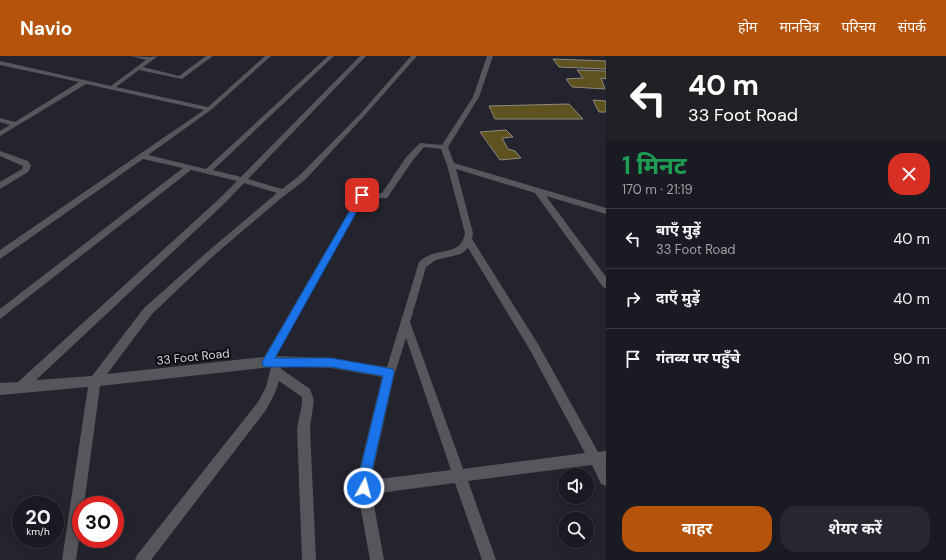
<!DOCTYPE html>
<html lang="hi">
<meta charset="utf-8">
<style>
body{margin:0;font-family:"DM Sans","Noto Sans Devanagari",sans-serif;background:#27282f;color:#f1f3f6;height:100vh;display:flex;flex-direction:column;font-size:15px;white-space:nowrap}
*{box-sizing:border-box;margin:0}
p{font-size:13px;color:#9fa1a5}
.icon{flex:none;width:22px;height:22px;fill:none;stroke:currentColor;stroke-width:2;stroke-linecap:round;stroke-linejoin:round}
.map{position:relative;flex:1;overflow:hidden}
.side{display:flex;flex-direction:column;background:#1a1b22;width:340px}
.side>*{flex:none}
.hud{background:#202124;color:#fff;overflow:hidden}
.tools{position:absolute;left:558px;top:412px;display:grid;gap:8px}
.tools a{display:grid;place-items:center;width:36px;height:36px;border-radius:50%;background:#1a1b22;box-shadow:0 2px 10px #0003,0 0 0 1px #383940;font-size:20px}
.speed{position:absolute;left:12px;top:440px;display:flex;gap:8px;font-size:20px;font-weight:700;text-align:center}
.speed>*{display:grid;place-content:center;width:52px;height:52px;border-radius:50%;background:#1a1b22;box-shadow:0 2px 10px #0003,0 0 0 1px #383940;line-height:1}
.speed small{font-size:10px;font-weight:400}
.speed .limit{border:6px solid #d22;background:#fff;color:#111}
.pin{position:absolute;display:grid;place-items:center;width:34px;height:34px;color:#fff;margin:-17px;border-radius:8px;box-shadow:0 2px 6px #0006}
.me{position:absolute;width:44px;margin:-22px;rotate:7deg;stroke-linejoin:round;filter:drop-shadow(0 0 3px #0008)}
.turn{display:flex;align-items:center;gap:14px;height:84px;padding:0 16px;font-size:18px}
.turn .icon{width:52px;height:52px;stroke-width:2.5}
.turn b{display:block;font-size:28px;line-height:34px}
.round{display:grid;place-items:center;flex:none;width:42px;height:42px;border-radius:16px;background:#27282f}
.headline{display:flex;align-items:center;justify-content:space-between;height:68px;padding:0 16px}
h1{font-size:24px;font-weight:700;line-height:30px;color:#1e9e55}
.action{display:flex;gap:8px;margin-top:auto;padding:8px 16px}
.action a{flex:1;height:46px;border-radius:16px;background:#b45309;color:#fff;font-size:16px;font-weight:700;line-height:46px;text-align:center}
.action a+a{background:#27282f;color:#f1f3f6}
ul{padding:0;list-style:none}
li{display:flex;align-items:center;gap:12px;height:60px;padding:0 16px;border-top:1px solid #383940}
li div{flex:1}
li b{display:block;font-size:15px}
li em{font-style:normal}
header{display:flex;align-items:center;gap:24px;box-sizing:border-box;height:56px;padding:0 20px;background:#b45309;color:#fff}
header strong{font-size:19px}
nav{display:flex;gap:22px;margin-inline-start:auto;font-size:14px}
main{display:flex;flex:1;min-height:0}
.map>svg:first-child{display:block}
.building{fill:#5e521e;stroke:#8d8a7f}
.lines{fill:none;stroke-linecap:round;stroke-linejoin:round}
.street{fill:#56565b;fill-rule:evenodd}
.route{fill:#1a73e8;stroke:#114b97}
.labels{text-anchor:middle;stroke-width:4;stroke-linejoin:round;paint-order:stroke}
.street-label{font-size:12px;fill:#d7d7dd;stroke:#0d0e12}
</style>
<header>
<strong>Navio</strong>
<nav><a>होम</a><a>मानचित्र</a><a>परिचय</a><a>संपर्क</a></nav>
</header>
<main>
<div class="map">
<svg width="606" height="504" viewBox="0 0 606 504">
<rect width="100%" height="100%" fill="#23242d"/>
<!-- building -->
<g class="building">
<polygon points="553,3 606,5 606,13 559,11"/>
<polygon points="577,14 606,15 606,23 601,22 605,33 572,31 566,23 583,22"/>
<polygon points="593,44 606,45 606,56 599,56"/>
<polygon points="569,48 583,63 495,63 489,50"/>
<polygon points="506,74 513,81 502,82 508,93 515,95 521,102 500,104 480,76"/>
</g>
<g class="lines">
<!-- street -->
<g class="street">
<path d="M131,0L150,1L158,0L143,11L179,20L206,0H213L182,23L139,14L116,31L208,51L265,0H271L211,54L148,99L206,113L328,0H334L213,114L241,121L360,0H366L248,123L282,133L299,120L361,57L411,0H417L365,59L305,124L280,143L212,201L152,258L107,318L264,301L359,138L382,137L407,100L420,87L442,89L473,41L487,0H493L479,41L448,91L454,107L606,152V158L546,140L606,221V232L603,231L535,137L456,113L473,177L472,183L538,288L598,396L606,395V407L605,408L606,410V430L601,428L592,409L468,425L496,504H482L455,427L372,438L384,504H370L357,432L358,419L382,321L331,312L282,310L281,313L310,333L314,344L310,372L316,504H302L297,372L302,348V341L279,325L275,337L266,354L151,504H135L137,499L258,346L266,331L271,311L100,330L84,449H81V469L76,504H62L88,331L0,339V327L18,326L219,143L237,125L191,114L0,263V253L183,112L143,103L0,203V194L204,54L86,28L0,80V75L10,69L0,66V62L15,66L79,26L0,9V5L111,30L146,4ZM424,91L441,93L447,109L465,177C461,202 435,190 419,206L387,311L331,302L276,300L364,143L387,142L413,104ZM244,127L277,137L206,197L144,252L92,320L36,324L225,147ZM468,192L530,294L585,397L463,413L410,266L426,211L436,204L461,198ZM406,282L451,414L371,424L394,320Z"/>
<polygon points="0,95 28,105 31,110 28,116 0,133 0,126 22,113 23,110 0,100"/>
</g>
</g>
<!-- route -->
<polygon class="route" points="360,137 365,137 366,139 275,302 331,302 393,313 394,317 371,419 369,436 364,438 360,436 358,432 359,419 383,320 331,311 267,311 263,310 262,306"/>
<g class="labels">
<!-- street labels -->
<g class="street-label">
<text transform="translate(193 301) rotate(-6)" y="4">33 Foot Road</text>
</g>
</g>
</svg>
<div class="tools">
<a><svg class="icon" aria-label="sound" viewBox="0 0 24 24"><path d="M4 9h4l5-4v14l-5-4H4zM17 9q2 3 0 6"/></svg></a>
<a><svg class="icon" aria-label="search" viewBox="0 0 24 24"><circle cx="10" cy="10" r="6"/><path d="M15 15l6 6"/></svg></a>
</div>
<div class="speed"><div>20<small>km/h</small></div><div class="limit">30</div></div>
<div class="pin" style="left:362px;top:139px;background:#d93025"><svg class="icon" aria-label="arrive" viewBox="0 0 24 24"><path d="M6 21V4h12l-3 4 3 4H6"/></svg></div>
<svg class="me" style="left:364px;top:432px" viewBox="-20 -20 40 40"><circle r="17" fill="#1a73e8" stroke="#fff" stroke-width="3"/><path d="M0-11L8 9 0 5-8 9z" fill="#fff"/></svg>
</div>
<section class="side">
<div class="hud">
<div class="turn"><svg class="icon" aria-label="left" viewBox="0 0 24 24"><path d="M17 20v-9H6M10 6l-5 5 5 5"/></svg><div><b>40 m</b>33 Foot Road</div></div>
</div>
<div class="headline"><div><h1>1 मिनट</h1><p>170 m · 21:19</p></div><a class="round" style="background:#d93025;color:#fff"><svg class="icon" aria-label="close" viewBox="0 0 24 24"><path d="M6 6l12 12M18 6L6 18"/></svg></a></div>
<ul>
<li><svg class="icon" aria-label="left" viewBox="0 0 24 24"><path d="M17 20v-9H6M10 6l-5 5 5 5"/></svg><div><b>बाएँ मुड़ें</b><p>33 Foot Road</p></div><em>40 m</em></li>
<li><svg class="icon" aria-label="right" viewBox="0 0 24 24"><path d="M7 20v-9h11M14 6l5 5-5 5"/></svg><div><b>दाएँ मुड़ें</b></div><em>40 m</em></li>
<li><svg class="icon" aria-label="arrive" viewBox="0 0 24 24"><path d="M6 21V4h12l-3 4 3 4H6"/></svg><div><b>गंतव्य पर पहुँचे</b></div><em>90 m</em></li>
</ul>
<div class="action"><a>बाहर</a><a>शेयर करें</a></div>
</section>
</main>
